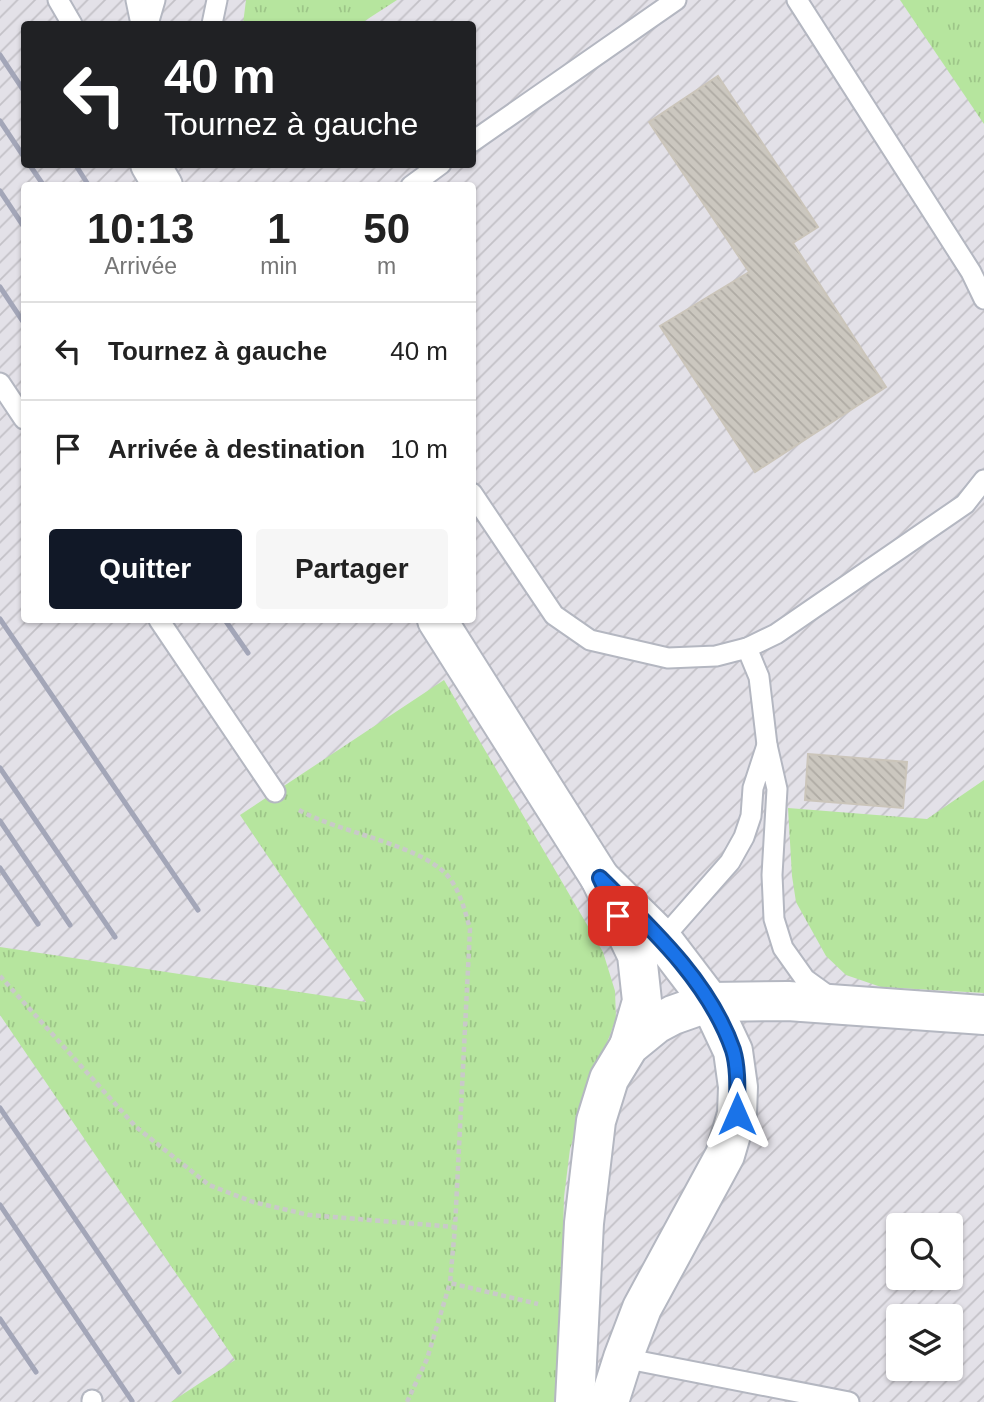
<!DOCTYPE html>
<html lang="fr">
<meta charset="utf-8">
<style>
body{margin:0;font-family:Arial,sans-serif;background:#f6f6f6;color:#222;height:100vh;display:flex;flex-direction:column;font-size:26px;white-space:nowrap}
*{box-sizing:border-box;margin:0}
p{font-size:23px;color:#767676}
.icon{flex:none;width:38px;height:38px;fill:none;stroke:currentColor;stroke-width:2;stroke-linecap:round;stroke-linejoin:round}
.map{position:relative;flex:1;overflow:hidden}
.panel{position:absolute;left:21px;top:182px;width:455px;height:441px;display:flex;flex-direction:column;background:#fff;border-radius:7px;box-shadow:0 2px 5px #0004}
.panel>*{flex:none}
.top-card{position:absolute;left:21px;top:21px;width:455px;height:147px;border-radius:7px;box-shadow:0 2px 5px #0004;background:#202124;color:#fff;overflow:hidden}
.buttons{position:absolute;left:886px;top:1213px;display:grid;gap:14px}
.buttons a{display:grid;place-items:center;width:77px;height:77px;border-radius:7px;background:#fff;box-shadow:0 2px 5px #0004;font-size:35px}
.pin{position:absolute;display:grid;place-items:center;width:60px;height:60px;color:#fff;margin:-30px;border-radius:14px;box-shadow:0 4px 10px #0006}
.me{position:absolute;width:77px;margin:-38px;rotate:0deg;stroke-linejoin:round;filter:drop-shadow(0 0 5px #0008)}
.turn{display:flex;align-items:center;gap:24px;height:147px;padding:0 28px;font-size:32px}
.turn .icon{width:91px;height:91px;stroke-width:2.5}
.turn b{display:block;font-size:49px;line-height:60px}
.eta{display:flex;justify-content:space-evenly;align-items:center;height:119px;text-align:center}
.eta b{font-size:42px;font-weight:700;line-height:49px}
.button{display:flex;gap:14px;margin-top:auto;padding:14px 28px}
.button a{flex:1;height:80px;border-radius:7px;background:#111827;color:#fff;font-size:28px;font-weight:700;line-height:80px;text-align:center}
.button a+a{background:#f6f6f6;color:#222}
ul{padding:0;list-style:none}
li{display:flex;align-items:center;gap:21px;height:98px;padding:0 28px;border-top:2px solid #e0e0e0}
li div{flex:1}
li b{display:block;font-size:26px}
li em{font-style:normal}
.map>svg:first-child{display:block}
.industrial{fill:url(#industrial-furrows);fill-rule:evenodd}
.grass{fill:url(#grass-tufts)}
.building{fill:url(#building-back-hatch);stroke:#cbc5ba;stroke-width:2}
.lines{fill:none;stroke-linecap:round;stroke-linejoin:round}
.service-casing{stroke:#b4b7c1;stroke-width:23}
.minor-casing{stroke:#b4b7c1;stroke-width:42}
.path{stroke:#c9c9c9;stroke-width:4.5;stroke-dasharray:5 3.5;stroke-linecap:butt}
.service{stroke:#fff;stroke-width:19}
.minor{stroke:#fff;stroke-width:38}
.rail{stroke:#a3a6b8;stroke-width:5}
.route-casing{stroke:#114b97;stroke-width:18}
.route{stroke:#1a73e8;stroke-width:12}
</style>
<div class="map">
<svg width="984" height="1402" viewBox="0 0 984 1402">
<defs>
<pattern id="industrial-furrows" width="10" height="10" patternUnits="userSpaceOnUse" patternTransform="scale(1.75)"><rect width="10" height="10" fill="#e3e1e8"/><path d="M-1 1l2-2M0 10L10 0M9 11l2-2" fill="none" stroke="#c3c1c7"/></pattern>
<pattern id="grass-tufts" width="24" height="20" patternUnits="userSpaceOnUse" patternTransform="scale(1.75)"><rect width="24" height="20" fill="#b6e59e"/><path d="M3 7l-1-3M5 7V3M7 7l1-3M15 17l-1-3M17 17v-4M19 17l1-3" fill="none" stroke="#9dc588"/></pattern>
<pattern id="building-back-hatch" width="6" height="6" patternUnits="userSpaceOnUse" patternTransform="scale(1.75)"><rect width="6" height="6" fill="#cbc7bf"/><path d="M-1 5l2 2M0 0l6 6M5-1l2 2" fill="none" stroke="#afaba4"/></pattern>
</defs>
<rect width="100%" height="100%" fill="#efe9e1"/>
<!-- industrial -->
<path class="industrial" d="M0,0H984V1402H0ZM24,24H472V164H24ZM24,186H472V620H24ZM898,1225H950V1278H898ZM898,1316H950V1368H898Z"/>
<!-- grass -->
<g class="grass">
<polygon points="246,0 397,0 360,24 243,24"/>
<polygon points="900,0 984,0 984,124"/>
<polygon points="444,680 603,952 615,991 616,1019 586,1097 570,1149 564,1197 559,1381 555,1402 171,1402 235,1360 0,1015 0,947 366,1002 240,815"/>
<polygon points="984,780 984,993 881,987 846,975 826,956 796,902 792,876 788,808 927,819"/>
</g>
<!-- building -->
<g class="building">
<polygon points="718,76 818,227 793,243 886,387 755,472 660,326 749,272 649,122"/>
<polygon points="808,754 907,762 903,808 805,800"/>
</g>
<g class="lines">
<!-- service casing -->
<g class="service-casing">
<g id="service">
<polyline points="58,0 72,24"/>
<polyline points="136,0 141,24"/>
<polyline points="797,0 971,272 984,299"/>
<polyline points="148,24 155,0"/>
<polyline points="212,24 217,0"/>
<polyline points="472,142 676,0"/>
<polyline points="411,186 441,164"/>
<polyline points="0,383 24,419"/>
<polyline points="472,493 554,615 590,640 668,658 716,656 747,648 776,634 965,504 984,480"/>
<polyline points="159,620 275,792"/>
<polyline points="747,648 759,677 767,745"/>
<polyline points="658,944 730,862 744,837 751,816 753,788 767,745 777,789 772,875 774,919 783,948 805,979 830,997"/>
<polyline points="623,1358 849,1402"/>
<polyline points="92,1402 92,1400"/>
</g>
</g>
<!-- minor casing -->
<g class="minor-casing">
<g id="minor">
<polyline points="150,164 163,186"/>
<polyline points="437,620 600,878 637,955 642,1001 629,1046"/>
<polyline points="600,878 662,939 710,1002 733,1051 738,1087 737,1114 725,1155 642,1308 623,1358 609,1402"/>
<polyline points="575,1402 584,1223 596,1121 609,1079 629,1046 656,1024 673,1015 710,1002 788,1001 984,1015"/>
</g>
</g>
<!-- path -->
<g class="path">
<path d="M299,810C340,833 418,844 447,875C460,890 465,911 470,929L455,1227L450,1283L538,1304"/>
<polyline points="0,976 136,1127 209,1185 253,1202 309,1215 455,1227"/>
<polyline points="407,1402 427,1359 450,1283"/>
</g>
<!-- service -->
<use href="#service" class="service"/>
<!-- minor -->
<use href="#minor" class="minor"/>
<!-- rail -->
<g class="rail">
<polyline points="0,55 24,91"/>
<polyline points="0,121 24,157"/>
<polyline points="29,164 44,186"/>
<polyline points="75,164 89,186"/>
<polyline points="0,191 24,227"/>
<polyline points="0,287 24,323"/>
<polyline points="0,619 198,910"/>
<polyline points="225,620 248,653"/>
<polyline points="0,768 115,937"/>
<polyline points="0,821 70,925"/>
<polyline points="0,868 38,924"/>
<polyline points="0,1108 179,1372"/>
<polyline points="0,1205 132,1401"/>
<polyline points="0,1319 36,1372"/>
</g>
</g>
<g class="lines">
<!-- route casing -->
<g class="route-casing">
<path id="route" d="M618,916L600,878C651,928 709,981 733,1050C739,1070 737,1094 737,1114"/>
</g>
<!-- route -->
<use href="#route" class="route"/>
</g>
</svg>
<div class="buttons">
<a><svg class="icon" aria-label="search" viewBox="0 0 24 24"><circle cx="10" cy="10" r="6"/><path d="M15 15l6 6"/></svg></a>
<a><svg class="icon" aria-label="layers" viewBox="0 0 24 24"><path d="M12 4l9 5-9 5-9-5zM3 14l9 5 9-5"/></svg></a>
</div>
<div class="pin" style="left:618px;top:916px;background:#d93025"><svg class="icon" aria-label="arrive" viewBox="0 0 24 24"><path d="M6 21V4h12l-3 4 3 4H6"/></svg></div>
<svg class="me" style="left:737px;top:1114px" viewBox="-20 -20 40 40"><path d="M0-17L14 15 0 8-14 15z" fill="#1a73e8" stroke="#fff" stroke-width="4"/></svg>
<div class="top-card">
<div class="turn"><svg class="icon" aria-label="left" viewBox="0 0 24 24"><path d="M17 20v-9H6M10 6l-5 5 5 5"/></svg><div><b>40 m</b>Tournez à gauche</div></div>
</div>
<section class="panel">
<div class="eta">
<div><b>10:13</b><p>Arrivée</p></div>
<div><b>1</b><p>min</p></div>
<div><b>50</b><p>m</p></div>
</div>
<ul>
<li><svg class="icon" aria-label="left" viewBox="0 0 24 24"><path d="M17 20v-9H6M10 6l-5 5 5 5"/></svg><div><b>Tournez à gauche</b></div><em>40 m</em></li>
<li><svg class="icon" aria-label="arrive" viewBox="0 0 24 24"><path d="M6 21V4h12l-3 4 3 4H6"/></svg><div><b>Arrivée à destination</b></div><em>10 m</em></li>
</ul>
<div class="button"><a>Quitter</a><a>Partager</a></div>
</section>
</div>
